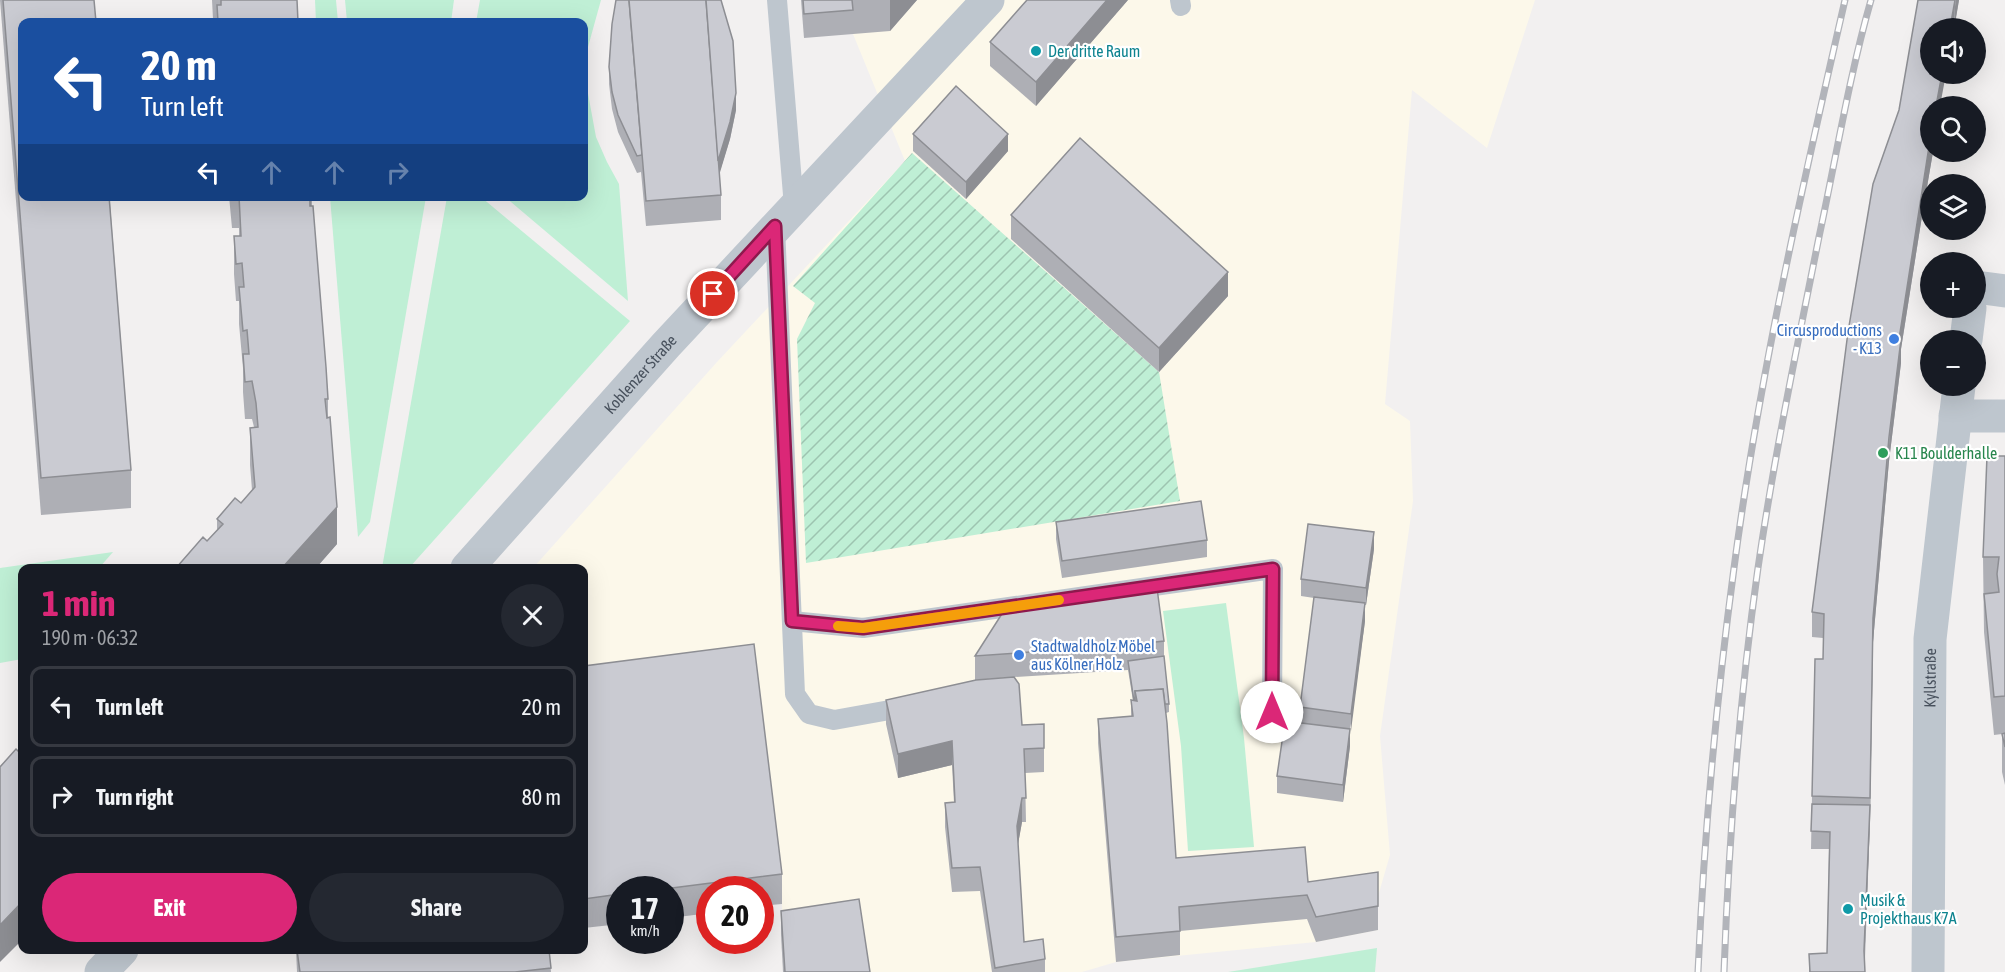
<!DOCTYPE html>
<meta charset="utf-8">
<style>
body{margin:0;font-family:"Asap Condensed",sans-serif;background:#242831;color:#f1f3f6;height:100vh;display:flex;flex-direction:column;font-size:22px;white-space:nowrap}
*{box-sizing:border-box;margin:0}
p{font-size:20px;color:#9ea1a6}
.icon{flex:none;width:33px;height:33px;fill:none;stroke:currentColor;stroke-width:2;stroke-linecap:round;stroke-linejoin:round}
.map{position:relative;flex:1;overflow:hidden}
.panel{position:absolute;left:18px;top:564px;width:570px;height:390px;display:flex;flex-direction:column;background:#171b24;border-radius:12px;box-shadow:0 6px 24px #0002}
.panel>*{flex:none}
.hud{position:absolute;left:18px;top:18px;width:570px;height:183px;border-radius:12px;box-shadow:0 6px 24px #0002;background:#1a4fa0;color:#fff;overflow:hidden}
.fabs{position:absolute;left:1920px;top:18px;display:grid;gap:12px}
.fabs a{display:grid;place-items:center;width:66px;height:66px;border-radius:50%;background:#171b24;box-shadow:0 6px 24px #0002;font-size:30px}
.speed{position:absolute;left:606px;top:876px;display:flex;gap:12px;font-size:30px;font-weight:700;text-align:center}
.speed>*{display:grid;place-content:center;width:78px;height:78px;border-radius:50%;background:#171b24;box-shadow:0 6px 24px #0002;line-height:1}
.speed small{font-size:15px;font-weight:400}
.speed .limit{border:9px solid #d22;background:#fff;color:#111}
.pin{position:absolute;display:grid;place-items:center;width:51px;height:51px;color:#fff;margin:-26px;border:3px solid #fff;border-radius:50%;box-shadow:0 2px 6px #0007}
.me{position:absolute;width:66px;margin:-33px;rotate:0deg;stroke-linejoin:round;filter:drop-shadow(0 0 4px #0008)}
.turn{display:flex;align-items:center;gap:21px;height:126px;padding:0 24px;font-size:27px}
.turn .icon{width:78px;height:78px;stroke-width:2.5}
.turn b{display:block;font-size:42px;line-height:51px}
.lanes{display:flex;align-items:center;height:57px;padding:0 24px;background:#0003;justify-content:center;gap:30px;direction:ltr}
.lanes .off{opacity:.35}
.round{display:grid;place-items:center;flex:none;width:63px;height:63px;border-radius:32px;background:#242831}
.summary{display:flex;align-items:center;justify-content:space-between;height:102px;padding:0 24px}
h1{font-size:36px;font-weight:700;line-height:45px;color:#db2777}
.cta{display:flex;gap:12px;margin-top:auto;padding:12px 24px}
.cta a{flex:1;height:69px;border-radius:36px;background:#db2777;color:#fff;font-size:24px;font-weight:700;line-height:69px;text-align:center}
.cta a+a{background:#242831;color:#f1f3f6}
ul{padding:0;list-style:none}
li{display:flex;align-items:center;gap:18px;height:81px;margin:0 12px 9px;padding:0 12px;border:3px solid #363941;border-radius:12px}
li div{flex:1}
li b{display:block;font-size:22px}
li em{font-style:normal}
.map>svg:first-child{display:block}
.commercial{fill:#fcf8ea}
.green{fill:#bfefd5}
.garden{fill:url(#garden-furrows)}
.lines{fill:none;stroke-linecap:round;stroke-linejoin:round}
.lane{stroke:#bec6ce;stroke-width:20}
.street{stroke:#bec6ce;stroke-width:33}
.rail-casing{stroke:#b2b4ba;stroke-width:7}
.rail{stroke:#fff;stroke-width:4.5;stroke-dasharray:14;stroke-linecap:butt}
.wall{fill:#aeafb5}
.shaded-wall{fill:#8d8e93}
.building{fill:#cacbd2;stroke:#8d8e93;stroke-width:1.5}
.route-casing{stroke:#8e194d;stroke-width:15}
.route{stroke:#db2777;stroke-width:10}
.slow{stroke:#f59e0b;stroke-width:10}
.culture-dot{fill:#0f9aa8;stroke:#fff;stroke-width:2}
.shop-dot{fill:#3f7fe0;stroke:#fff;stroke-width:2}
.leisure-dot{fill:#2e9e5b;stroke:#fff;stroke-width:2}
.labels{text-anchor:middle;stroke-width:4.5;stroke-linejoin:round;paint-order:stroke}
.culture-label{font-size:16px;fill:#0d838f;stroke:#fff;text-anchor:start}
.shop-label{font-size:16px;fill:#366cbe;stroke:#fff;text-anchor:end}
.street-label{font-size:16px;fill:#48515d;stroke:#fff}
.leisure-label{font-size:16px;fill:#27864d;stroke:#fff;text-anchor:start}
</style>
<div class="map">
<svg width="2005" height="972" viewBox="0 0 2005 972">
<defs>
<pattern id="garden-furrows" width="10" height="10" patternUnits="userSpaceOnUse" patternTransform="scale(1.5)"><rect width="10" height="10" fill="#bfefd5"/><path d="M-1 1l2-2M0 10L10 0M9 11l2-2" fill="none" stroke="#9dc4b0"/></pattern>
</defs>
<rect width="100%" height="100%" fill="#f2f0f0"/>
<!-- commercial -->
<polygon class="commercial" points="851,0 1535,0 1487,148 1412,90 1385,404 1410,421 1413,501 1380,736 1390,855 1378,896 1378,930 1316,942 1116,962 1082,972 783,972 782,904 760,890 620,890 584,928 584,568 533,568 717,362 905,161 853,34"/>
<!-- green -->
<g class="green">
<polygon points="315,0 336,0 338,22 316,22"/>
<polygon points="345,0 454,0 451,22 347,22"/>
<polygon points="480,0 601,0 588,47 587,88 596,137 607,162 619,184 628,301 505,197 584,196 584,22 476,22"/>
<polygon points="330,197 426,197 370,522 358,537"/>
<polygon points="447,197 481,197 630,321 409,568 382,568"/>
<polygon points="113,552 99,568 22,568 22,659 0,663 0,568"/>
<polygon points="1226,603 1244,738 1254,847 1188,851 1181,746 1163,611"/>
<polygon points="1377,948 1375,972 1228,972"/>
</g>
<!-- garden -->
<polygon class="garden" points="912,153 1159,372 1180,501 806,563 797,339 815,303 793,286"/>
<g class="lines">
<!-- lane -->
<g class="lane">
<polyline points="777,0 794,207"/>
<polyline points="1180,0 1181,6"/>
<polyline points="775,226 795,694 809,714 834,720 912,706"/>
<polyline points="792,621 863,628 1273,569 1272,713"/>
</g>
<!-- street -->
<g class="street">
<polyline points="1976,287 2005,291"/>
<polyline points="1966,340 1970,308"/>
<polyline points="1955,416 2005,416"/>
<path id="s1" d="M467,568L666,345L988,0"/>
<polyline points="101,972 122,950"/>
<path id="s2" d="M1928,972L1930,639L1959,386"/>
</g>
<!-- rail casing -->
<g class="rail-casing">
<g id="rail">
<path d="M1698,972C1704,837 1716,702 1734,568C1759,377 1802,188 1845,0"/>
<path d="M1724,972C1729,837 1739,702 1758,568C1774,457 1797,347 1819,237C1836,158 1849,77 1871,0"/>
</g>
</g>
<!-- rail -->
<use href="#rail" class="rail"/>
</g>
<!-- wall -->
<g class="wall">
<polygon points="0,0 94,0 131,470 131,508 41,515"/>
<polygon points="212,0 297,0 298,22 217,22 217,19 213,19"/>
<polygon points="801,0 917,0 890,31 804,38"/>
<polygon points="1128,0 1036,106 990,66 990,42"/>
<polygon points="1918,0 1959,0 1954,28 1930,28 1930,152 1933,152 1922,216 1901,349 1901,363 1889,461 1873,642 1870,822 1865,959 1865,972 1809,972 1809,954 1827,953 1829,849 1811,849 1812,796 1823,659 1823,638 1812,637 1812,612"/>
<polygon points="609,67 736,110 730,139 719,174 721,195 721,220 646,226 641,172 637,173 618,132 612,109 609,84"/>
<polygon points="913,134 1008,151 966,199 913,151"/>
<polygon points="229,196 312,196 312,206 328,399 328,417 337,544 316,568 176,568 207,541 217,530 217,519 241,503 252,490 250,465 250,428 254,427 252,419 245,419 243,392 243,368 239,324 239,301 236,301 234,274 234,236 239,236 239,228 232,228"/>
<polygon points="1011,215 1228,296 1159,372 1011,239"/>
<polygon points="2005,456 2005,785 2002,772 2002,734 1994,735 1984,632 1983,557"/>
<polygon points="1056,522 1207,540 1207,557 1062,578 1056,539"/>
<polygon points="1374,549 1366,605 1365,605 1365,621 1350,731 1350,746 1343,802 1277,793 1277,776 1300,723 1300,707 1314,598 1301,596 1301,579"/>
<polygon points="1164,641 1164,656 1169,704 1169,712 1166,713 1176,858 1308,882 1378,906 1378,930 1316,942 1307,919 1180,931 1180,955 1116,962 1098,743 1098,719 1131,716 1131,700 1133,701 1128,670 1014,677 1022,725 1044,748 1044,772 1025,773 1026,822 1022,822 1018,844 1024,942 1045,959 1045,972 992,972 980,891 952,892 945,827 945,803 954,803 952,765 898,778 886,724 886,700 1013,677 975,680 975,656"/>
<polygon points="584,666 782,874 782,904 760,906 760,890 710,890 710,913 670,918 670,890 620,890 620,924 584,928"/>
<polygon points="781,911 870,972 783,972 781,935"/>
<polygon points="296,950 549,950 551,972 297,972"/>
</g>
<!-- shaded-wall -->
<g class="shaded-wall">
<polygon points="890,0 917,0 890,31"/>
<polygon points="1107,0 1128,0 1036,106 1036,82"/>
<polygon points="1955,0 1954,28 1950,28"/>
<polygon points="1956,0 1959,0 1955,24 1955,7"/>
<polygon points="1942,74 1946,74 1940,106 1936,106"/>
<polygon points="736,93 736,110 730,139 718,179 718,162"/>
<polygon points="1008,134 1008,151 966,199 966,182"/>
<polygon points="1930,140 1930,152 1933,152 1922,216 1901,349 1901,363 1889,461 1873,642 1870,822 1864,968 1870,805 1873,618 1899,339"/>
<polygon points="1228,272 1228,296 1159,372 1159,348"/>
<polygon points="337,507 337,544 316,568 282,568"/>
<polygon points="1374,532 1374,549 1366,605 1366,588"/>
<polygon points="1365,603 1365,621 1351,731 1351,714"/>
<polygon points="1350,729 1350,746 1343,802 1343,785"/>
<polygon points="952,741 952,765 898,778 898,754"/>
<polygon points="1022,798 1022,822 1017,850 1017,826"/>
<polygon points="22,902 22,940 0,962 0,925"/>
</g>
<!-- building -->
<g class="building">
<polygon points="3,0 94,0 96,22 22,22 22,196 109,196 131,470 41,478"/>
<polygon points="221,0 297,0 298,22 218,22 217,5 221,5"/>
<polygon points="616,0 629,0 642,155 637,156 618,115 612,92 609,67 612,24"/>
<polygon points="629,0 706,0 721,195 646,201"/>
<polygon points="706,0 721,0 733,41 736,93 730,122 718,161"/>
<polygon points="803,0 852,0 853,10 804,14"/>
<polygon points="1027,0 1107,0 1036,82 990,42"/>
<polygon points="1918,0 1955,0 1950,28 1930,28 1930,74 1942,74 1936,106 1930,106 1930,140 1899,339 1901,339 1889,437 1873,618 1870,798 1812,796 1815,659 1823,659 1824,614 1812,612 1848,332 1873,184 1899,110"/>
<polygon points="956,86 1008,134 966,182 913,134"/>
<polygon points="1080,138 1228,272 1159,348 1011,215"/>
<polygon points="239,196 310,196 310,206 313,206 326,367 328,399 325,399 327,418 330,417 337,507 282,568 176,568 203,537 207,541 223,524 217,519 235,498 241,503 255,487 250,428 258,427 256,403 252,381 245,382 243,354 249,354 247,330 243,331 239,287 244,287 242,263 236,264 234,236 241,236"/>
<polygon points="1987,456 2005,456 2005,696 1994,697 1984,594 1999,592 1997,574 1999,557 1983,557"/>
<polygon points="1201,501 1207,540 1062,561 1056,522"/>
<polygon points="1308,524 1374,532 1366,588 1301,579"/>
<polygon points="1157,588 1164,641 1128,645 975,656 1005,609"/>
<polygon points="1314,597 1365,603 1351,714 1300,707"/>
<polygon points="754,644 782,874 656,890 620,890 620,894 584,899 584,666"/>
<polygon points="1164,656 1169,704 1165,704 1163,689 1135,691 1135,701 1134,701 1128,661"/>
<polygon points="1014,677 1019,684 1022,725 1044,724 1044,748 1024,749 1026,798 1022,798 1017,826 1024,942 1043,939 1045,959 995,968 980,867 952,868 945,803 955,802 952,741 898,754 886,700 976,680"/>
<polygon points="1163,689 1167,723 1176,858 1305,847 1308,882 1378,872 1378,906 1316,917 1307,895 1179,907 1180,931 1116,937 1098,719 1133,716 1131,700 1137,701 1135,691"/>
<polygon points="1285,721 1350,729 1343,785 1277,776"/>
<polygon points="2005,733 2005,747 2002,734"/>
<polygon points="16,749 21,754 22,752 22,902 0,925 0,767"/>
<polygon points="1812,804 1870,805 1864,951 1865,972 1810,972 1809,954 1827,953 1830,832 1811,831"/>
<polygon points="859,899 870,972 785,972 781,911"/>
<polygon points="297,950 549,950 551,968 515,972 300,972"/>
</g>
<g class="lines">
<!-- route casing -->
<g class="route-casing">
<polyline id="route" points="713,294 775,226 792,621 863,628 1273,569 1272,712"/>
</g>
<!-- route -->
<use href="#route" class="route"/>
<!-- slow -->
<polyline class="slow" points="838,626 863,628 1059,600"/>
</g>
<!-- markers -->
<g class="culture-dot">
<circle cx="1036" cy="51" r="6"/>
<circle cx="1848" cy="909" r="6"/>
</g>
<g class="shop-dot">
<circle cx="1894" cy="339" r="6"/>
<circle cx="1019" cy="655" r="6"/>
</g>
<circle class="leisure-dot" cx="1883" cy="453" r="6"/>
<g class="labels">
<!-- culture labels -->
<g class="culture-label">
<text x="1048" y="57">Der dritte Raum</text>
<text x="1860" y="906">Musik &amp;<tspan x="1860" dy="18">Projekthaus K7A</tspan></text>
</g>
<!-- shop labels -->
<g class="shop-label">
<text x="1882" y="336">Circusproductions<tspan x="1882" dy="18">- K13</tspan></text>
<text x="1031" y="652" text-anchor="start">Stadtwaldholz Möbel<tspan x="1031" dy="18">aus Kölner Holz</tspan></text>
</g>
<!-- street labels -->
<g class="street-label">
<text dy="6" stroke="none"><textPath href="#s1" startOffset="260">Koblenzer Straße</textPath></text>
<text dy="6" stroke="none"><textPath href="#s2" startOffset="294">Kyllstraße</textPath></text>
</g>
<!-- leisure labels -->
<g class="leisure-label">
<text x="1895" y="459">K11 Boulderhalle</text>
</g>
</g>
</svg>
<div class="fabs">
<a><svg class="icon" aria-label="sound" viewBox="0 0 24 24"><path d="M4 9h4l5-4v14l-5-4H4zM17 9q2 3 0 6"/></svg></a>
<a><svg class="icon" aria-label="search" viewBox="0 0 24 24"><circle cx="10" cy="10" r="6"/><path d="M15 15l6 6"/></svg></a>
<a><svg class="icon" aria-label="layers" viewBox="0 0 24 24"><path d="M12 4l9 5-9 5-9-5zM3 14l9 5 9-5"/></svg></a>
<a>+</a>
<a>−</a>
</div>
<div class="speed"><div>17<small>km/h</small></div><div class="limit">20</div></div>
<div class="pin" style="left:713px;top:294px;background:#d93025"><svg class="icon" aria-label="arrive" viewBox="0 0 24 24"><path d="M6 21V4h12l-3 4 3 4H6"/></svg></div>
<svg class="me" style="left:1272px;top:712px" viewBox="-20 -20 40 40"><circle r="19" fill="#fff"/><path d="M0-13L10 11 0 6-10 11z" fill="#db2777"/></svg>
<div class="hud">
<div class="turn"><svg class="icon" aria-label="left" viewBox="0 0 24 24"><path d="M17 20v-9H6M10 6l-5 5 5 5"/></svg><div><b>20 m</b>Turn left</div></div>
<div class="lanes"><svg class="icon" aria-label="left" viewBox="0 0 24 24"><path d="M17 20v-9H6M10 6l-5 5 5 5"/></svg><svg class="icon off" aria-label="ahead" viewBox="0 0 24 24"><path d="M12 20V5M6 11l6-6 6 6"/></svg><svg class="icon off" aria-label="ahead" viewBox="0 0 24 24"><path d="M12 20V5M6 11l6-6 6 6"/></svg><svg class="icon off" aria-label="right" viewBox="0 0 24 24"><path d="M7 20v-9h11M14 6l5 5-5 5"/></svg></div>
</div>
<section class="panel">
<div class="summary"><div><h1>1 min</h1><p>190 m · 06:32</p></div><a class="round"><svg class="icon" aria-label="close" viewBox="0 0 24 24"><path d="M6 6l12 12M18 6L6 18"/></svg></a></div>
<ul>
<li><svg class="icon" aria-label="left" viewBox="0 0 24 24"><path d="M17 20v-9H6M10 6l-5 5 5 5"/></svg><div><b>Turn left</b></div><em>20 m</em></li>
<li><svg class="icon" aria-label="right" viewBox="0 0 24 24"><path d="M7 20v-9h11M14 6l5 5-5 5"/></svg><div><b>Turn right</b></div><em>80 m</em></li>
</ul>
<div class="cta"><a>Exit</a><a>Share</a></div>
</section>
</div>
